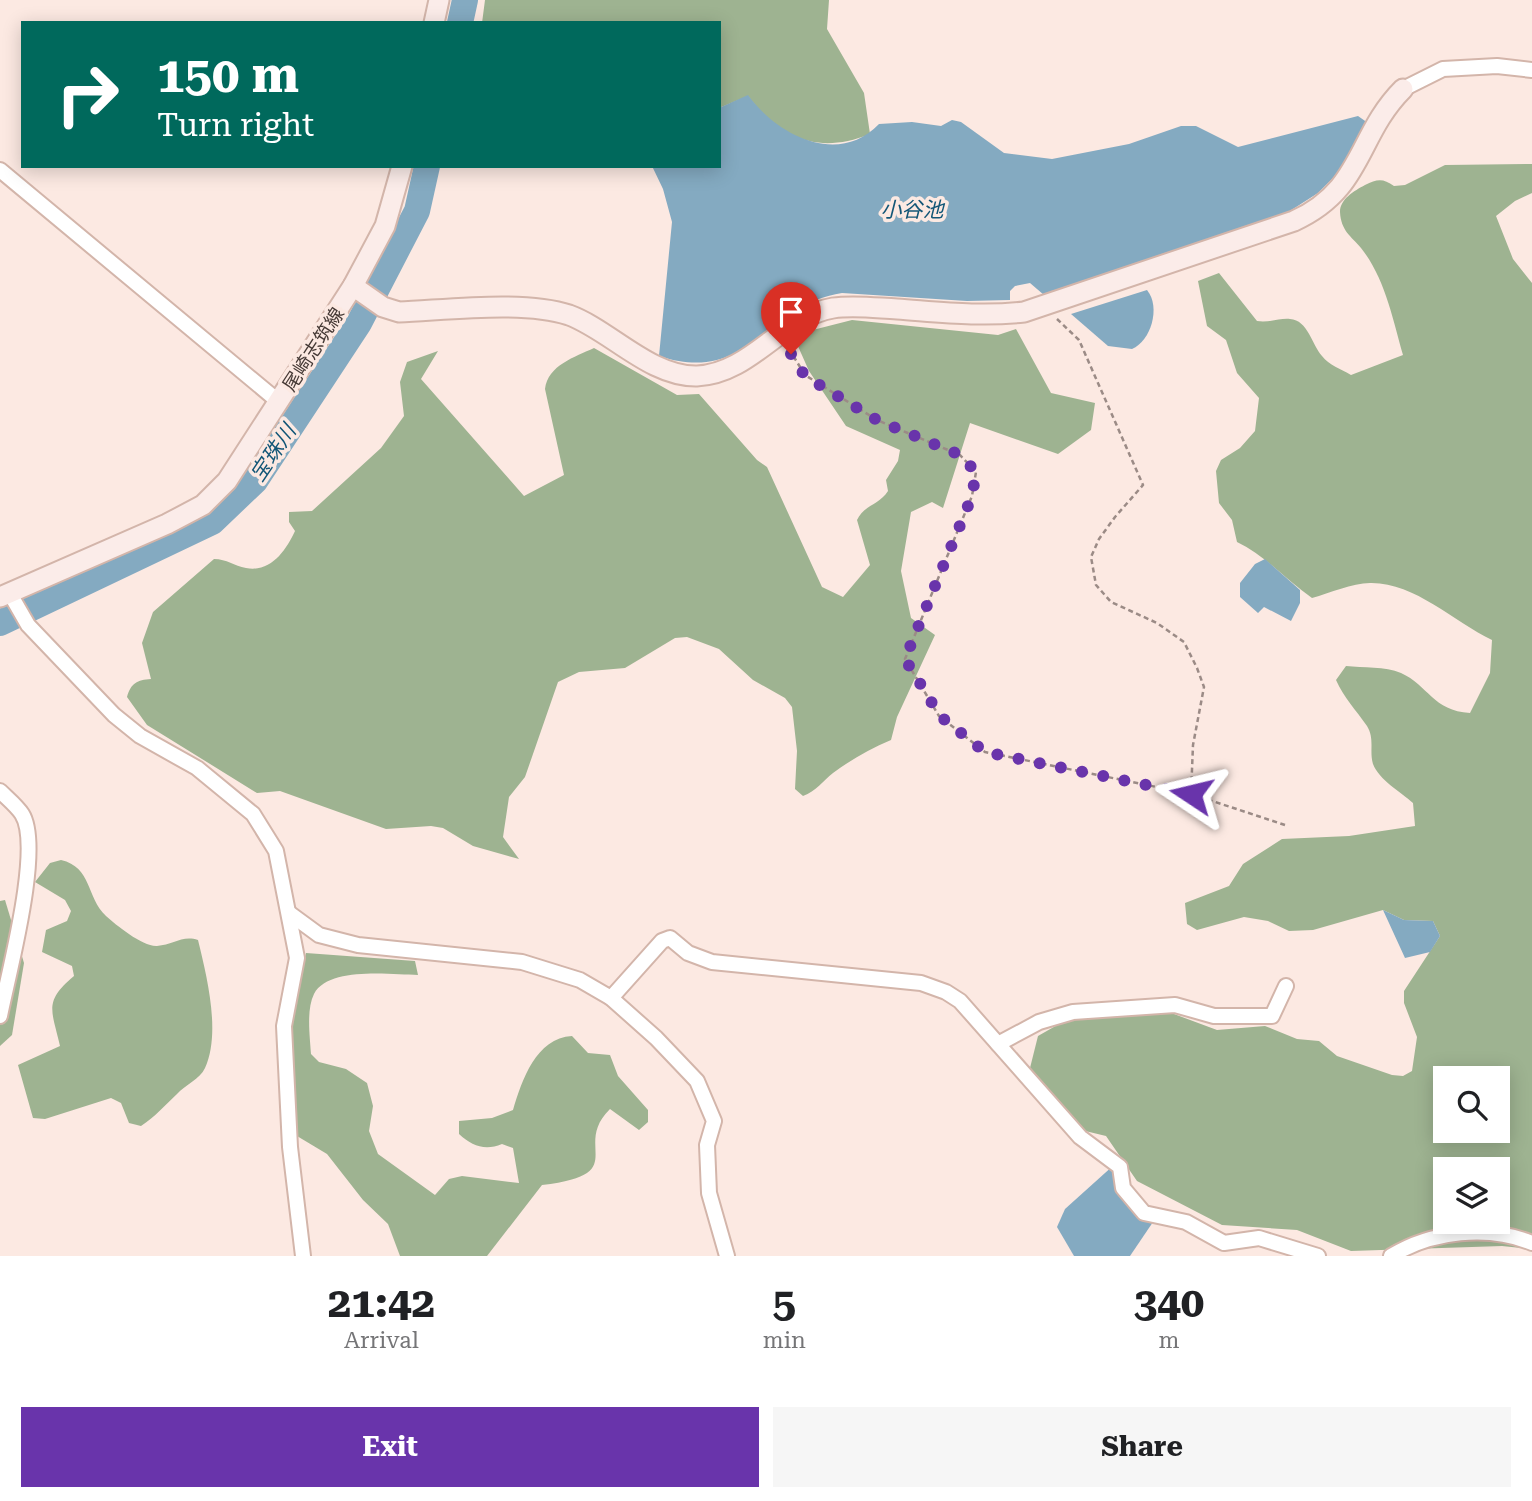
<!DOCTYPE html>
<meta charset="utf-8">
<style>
body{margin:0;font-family:"Roboto Serif","Noto Sans JP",serif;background:#f6f6f6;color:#202124;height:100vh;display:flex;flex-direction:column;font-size:26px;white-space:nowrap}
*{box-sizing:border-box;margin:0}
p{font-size:23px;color:#757577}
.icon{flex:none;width:38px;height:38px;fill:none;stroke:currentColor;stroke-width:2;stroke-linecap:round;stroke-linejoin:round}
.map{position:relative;height:1256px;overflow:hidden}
.side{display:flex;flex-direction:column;background:#fff;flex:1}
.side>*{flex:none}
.hud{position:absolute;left:21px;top:21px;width:700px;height:147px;border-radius:0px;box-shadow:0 4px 18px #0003;background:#00695c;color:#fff;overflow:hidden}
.fabs{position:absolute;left:1433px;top:1066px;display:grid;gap:14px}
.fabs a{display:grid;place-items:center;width:77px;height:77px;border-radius:0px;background:#fff;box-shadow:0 4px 18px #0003;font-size:35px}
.pin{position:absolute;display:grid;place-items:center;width:60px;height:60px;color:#fff;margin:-72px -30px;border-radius:50% 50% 50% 0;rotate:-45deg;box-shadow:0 0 7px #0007}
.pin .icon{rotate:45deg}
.me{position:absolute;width:77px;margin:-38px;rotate:280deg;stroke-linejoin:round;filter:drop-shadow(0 0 5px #0008)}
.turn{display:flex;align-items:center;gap:24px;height:147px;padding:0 21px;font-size:32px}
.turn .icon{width:91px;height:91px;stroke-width:2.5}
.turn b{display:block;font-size:49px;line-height:60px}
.eta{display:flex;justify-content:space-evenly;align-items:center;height:119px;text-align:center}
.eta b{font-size:42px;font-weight:700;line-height:49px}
.primary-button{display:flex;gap:14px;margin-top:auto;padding:14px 21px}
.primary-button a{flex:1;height:80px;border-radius:0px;background:#6934ab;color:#fff;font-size:28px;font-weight:700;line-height:80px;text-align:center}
.primary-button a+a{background:#f6f6f6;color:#202124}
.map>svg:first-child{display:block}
.forest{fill:#9eb391;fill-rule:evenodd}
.water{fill:#84aac1}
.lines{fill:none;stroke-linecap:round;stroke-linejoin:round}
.river{stroke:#84aac1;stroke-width:26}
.street-casing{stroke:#d3b5aa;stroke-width:18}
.secondary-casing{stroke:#d3b5aa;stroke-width:23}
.path{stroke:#9b8b86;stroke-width:2.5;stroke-dasharray:5 3.5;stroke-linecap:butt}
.street{stroke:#fff;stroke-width:14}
.secondary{stroke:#fbece9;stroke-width:19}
.route{stroke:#6934ab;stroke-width:12;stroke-dasharray:0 21.6}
.labels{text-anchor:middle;stroke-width:7;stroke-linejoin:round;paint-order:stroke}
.street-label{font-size:19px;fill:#453935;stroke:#fce9e2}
.water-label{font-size:21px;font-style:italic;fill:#125677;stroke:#fce9e2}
</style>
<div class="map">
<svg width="1532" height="1256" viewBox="0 0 1532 1256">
<rect width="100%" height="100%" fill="#fce9e2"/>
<!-- forest -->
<g class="forest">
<path d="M485,0H829L827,29L864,93L870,134C818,155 781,139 748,96L719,108V23H482Z"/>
<path d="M1532,164V193L1515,201L1496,216L1513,259L1532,283V1249L1502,1246L1351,1251L1297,1230L1222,1225L1137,1181L1106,1136L1077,1129L1030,1068L1038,1036L1059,1024L1103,1013L1151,1012L1174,1014L1217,1030L1265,1026L1297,1039L1319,1041L1337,1056L1392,1075L1403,1076L1412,1071L1417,1037L1404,1003V991L1440,936L1433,921L1404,920L1383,910L1313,930L1289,931L1268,921L1244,917L1197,930L1187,924L1185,903L1229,886L1243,864L1282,839L1349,836L1415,826L1413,803C1401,792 1379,780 1373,764C1369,751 1375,739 1367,726C1356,710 1344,698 1336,680L1346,666C1363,668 1385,666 1401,673C1428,685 1433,711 1470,713L1490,673L1492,640C1453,621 1414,582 1370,583C1352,583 1330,593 1312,598C1286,580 1266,556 1237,542L1232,520L1219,503L1216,471L1221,460L1240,448L1255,431L1259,398L1237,373L1226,340L1207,326L1198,281L1219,273L1257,321C1269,323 1279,318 1290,319C1308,320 1312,345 1322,356C1329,365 1341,369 1351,375L1403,355C1393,320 1385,278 1361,248C1351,236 1341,231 1340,212C1340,199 1354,191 1365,185C1377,179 1383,178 1394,186L1405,185L1445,165ZM1446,1078H1498V1130H1446ZM1446,1169H1498V1222H1446Z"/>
<path d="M852,320L998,335L1016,329L1051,393L1095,403L1091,430L1058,454L970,423L943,508L932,502L911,512L901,571L911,618L935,635L897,717L891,740C870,749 852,759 833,773C823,781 816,791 803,796L795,789L797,751L792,707L785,698L753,680L719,649L687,637L675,638L625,668L579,672L558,682L525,777L509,797L503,837L519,859L473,846L443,828L431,826L386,829L280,791L257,793L147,725L127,697C131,683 137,680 151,679L142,643L153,612L214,559C227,559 234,566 246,568C271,573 286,550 295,531L289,522V512L312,511L381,448L404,416L400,382L407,362L438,351L421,379L524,496L564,475L545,389C548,365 575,357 594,348L677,395L699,394L757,460L767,467L822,587L843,597L870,565L857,520C864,505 879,505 888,491L886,480L898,461L900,450L846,426L809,371L793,335Z"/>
<path d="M61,860C92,867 86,897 106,916C116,925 143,947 157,946C173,945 182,935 198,940C207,977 221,1033 205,1068C200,1079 185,1085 177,1094C164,1106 156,1116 141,1126L129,1123L121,1103L111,1098L45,1119L33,1118L18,1065L60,1046C52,1010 43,1002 74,976L72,966L42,952L46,930L67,921L71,911L65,900L35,882L50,863Z"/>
<polygon points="5,900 24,963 12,1035 0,1046 0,901"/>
<path d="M306,953L415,961L418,975C392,975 329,966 314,994C306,1010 310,1037 311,1054L319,1062L346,1069L367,1083L373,1106L369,1131L378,1154L435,1195L449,1179L462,1176L519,1183L513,1148L502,1144C485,1151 472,1146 459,1134V1121L492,1118L513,1110C522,1080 536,1038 572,1036L588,1053L610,1055L618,1076L648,1110V1122L639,1130L610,1109C571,1147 633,1174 542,1185L487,1256H400L388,1224L363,1200L327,1154L297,1136L288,1031Z"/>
</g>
<!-- water -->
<g class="water">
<path d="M748,95C777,135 838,167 879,124L912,122L941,126L952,120L961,122L1004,153L1052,159L1129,144L1181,126H1196L1238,147L1358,116L1368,123L1341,170L1318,193L1279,218L1044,295L1030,283L1015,286L1010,291V300L967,301L842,293C763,305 750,386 659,356L672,222L663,189L652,166H719V108Z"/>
<path d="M1147,290C1161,307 1151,341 1132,349L1108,346L1071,314Z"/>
<polygon points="1265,559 1300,590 1300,603 1291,621 1264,607 1258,613 1240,597 1240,583 1255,564"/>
<polygon points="1383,910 1404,920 1433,921 1440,936 1430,952 1405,958"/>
<polygon points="1115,1164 1153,1222 1130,1256 1074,1256 1057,1227 1065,1209"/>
</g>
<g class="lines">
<!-- river -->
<g class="river">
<polyline points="460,23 465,0"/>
<polyline points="0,623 212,522 255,481 359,323 417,211 427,166"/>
</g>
<!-- street casing -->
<g class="street-casing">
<g id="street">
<polyline points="1403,89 1443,69 1497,66 1532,70"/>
<polyline points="0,170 279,402"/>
<polyline points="9,592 28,625 114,715 140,736 197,768 253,814 276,851 297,958 284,1026 290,1147 303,1256"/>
<path d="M0,791C7,798 17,806 22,814C43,847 8,975 0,1016"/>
<polyline points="289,913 319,935 358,945 522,962 580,980 611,998 656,1038 697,1081 714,1121 707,1145 709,1193 727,1256"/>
<polyline points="611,998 662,941 670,938 688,953 712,962 921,983 946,992 960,1001 1080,1137 1120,1167 1123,1188 1144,1213 1186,1222 1224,1243 1259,1238 1318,1256"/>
<polyline points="998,1044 1039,1022 1073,1012 1175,1005 1214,1016 1272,1016 1286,986"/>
<path d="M1391,1256C1432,1231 1488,1225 1532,1243"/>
</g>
</g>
<!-- secondary casing -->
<g class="secondary-casing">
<g id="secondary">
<polyline points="434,23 439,0"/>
<path d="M353,286L383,307L399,312C447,310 524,300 569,315C610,330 650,377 697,376C751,374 783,316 833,308C854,305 876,308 897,309C940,312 981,317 1024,312L1294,221C1364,189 1356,136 1403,89"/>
<polyline points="0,597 167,524 203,505 227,481 353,286 385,226 402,166"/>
</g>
</g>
<!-- path -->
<g class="path">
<polyline points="1057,319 1079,340 1143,485 1115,517 1099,539 1091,557 1096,585 1111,602 1157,623 1184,642 1197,668 1204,687 1193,745 1191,794"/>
<polyline points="789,349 805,375 877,420 960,455 976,472 972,496 905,659 939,716 985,752 1191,794 1285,825"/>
</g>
<!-- street -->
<use href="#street" class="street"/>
<!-- secondary -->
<use href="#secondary" class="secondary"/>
</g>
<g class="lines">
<!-- route -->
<polyline class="route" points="791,354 805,376 877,420 960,455 976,472 972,496 905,659 940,716 985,752 1191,794"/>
</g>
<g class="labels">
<!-- street labels -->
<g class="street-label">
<text transform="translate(313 349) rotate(-57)" y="7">尾崎志筑線</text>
</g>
<!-- water labels -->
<g class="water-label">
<text x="912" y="217">小谷池</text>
<text transform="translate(273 453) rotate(-56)" y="7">宝珠川</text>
</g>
</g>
</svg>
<div class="fabs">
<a><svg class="icon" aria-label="search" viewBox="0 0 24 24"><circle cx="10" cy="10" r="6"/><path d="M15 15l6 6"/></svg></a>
<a><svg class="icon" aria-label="layers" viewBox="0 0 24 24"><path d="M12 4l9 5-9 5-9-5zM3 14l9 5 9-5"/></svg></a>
</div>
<div class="pin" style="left:791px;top:354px;background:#d93025"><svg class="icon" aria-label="arrive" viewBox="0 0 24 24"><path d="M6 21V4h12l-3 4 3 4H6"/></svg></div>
<svg class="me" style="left:1191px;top:794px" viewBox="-20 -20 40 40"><path d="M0-17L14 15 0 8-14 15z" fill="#6934ab" stroke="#fff" stroke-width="4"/></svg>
<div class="hud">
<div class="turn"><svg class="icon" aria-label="right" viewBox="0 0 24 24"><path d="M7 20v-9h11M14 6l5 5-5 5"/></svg><div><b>150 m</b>Turn right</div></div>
</div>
</div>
<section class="side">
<div class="eta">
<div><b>21:42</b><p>Arrival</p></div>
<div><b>5</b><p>min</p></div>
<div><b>340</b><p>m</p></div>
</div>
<div class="primary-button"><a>Exit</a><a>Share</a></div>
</section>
